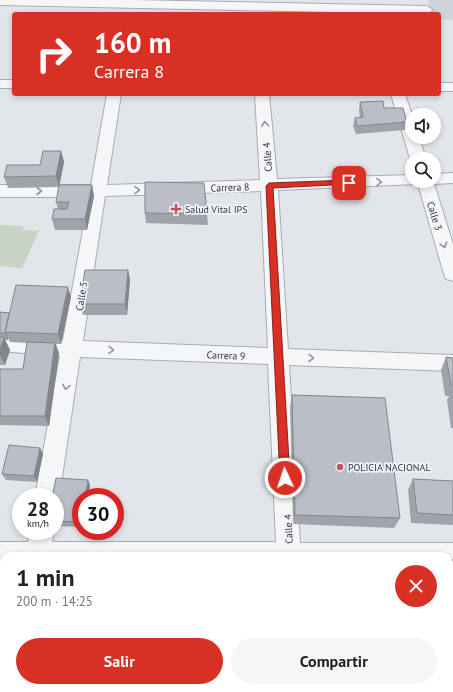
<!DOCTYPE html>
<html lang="es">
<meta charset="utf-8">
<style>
body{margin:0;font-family:"PT Sans",sans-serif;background:#f6f6f6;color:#222;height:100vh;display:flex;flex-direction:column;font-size:15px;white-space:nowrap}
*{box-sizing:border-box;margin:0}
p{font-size:13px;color:#767676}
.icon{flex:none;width:22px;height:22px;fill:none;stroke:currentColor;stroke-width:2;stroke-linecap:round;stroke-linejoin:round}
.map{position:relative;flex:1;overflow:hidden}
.panel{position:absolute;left:0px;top:552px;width:453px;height:140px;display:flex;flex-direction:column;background:#fff;border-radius:12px 12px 0 0;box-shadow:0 2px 6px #0003}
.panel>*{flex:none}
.guide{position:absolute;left:12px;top:12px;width:429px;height:84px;border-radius:4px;box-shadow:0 2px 6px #0003;background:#d93025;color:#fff;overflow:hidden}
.controls{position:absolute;left:405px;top:108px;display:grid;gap:8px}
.controls a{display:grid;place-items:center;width:36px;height:36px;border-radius:50%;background:#fff;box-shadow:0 2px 6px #0003;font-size:20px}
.speed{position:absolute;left:12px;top:488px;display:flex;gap:8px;font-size:20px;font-weight:700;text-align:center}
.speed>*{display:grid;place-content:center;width:52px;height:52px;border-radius:50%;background:#fff;box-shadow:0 2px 6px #0003;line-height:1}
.speed small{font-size:10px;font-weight:400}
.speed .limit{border:6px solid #d22;background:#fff;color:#111}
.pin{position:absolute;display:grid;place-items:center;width:34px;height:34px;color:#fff;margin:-17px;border-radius:8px;box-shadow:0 2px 6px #0006}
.me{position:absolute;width:44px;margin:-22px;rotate:357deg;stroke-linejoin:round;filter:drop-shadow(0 0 3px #0008)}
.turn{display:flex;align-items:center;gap:14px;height:84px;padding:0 16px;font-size:18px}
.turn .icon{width:52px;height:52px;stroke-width:2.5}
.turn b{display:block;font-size:28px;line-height:34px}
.round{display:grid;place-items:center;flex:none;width:42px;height:42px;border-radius:21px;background:#f6f6f6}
.headline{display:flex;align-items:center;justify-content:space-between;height:68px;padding:0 16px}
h1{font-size:24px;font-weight:700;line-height:30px}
.action{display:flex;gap:8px;margin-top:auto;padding:8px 16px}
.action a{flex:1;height:46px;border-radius:24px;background:#d93025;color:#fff;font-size:16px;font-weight:700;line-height:46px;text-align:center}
.action a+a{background:#f6f6f6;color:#222}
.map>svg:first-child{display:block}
.built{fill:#d0d4db}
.green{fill:#c8d3c4}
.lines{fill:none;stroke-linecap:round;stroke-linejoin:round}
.minor-casing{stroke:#a8acb3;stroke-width:2}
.minor{fill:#f5f6f8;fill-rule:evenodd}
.wall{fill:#a0a3aa}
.shaded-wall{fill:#82858b}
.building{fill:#babec6;stroke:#82858b}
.oneway{stroke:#90949c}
.route{fill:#d93025;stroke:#8d1f18}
.poi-dot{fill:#c35264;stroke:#f2f4f7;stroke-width:1.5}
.labels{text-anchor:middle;stroke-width:3.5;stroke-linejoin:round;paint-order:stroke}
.street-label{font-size:10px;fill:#2c3340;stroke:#f2f4f7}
.poi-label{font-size:10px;fill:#2c3340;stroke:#f2f4f7;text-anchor:start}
</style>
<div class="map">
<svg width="453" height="692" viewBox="0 0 453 692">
<rect width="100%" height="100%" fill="#e2e5e9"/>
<!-- built -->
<polygon class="built" points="428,0 453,0 453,20 439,19 439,14 430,14"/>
<!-- green -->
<polygon class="green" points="0,225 24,226 23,230 39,231 22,268 0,266"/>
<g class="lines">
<!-- minor casing -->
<g class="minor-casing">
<g id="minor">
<polygon points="0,0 132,0 427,6 433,10 427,14 0,5"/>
<rect x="0" y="80" width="14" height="8"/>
<rect x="439" y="83" width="14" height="8"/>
<path d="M107,94H121L107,185L260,180L255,94H269L277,179L412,175V181H434V174L453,173V183L434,184L453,244V281L446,279L444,274L418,184L278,190L288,349L453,355V371L289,365L300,543H453V567H449V556H4V566H0V542H28L30,531H54L52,542H276L268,364L80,357L59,497L55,505V497H35L60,356L0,351V335L63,340L89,197H0V185H91ZM261,191L268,348L83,341L105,196Z"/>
<polygon points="391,94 405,94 412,115 412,137 419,137 426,159 412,159 412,162 410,159"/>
<polygon points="4,684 4,688 30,688 29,692 1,692"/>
<rect x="284" y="688" width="28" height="4"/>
</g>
</g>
<!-- minor -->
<use href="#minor" class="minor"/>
</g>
<!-- wall -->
<g class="wall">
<polygon points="360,102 384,108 407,122 405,130 356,134 353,126 355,118 360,118 359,110"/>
<polygon points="61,151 64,162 59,187 8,188 4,177 40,165"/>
<polygon points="92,185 94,196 87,230 55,230 52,219 58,209 56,202"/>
<polygon points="145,213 207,214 208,225 146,223"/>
<polygon points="128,270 130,280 127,315 83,315 80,304"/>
<polygon points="71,297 61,344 56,344 59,353 49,426 0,425 0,369 23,369 27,343 10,342 8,338 8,340 5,340 10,350 5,365 0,365 0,312 9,315"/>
<polygon points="446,357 453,358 453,428 451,428 447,400 449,396 445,396 441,370"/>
<polygon points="292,395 400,518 394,528 293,524 290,407"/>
<polygon points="40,448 43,454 37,482 6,480 2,474"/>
<polygon points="413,479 453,481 453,525 411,523 408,490"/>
<polygon points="90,485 88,497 81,497 81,527 55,526 55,497"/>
<polygon points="449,559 453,560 453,679 449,679"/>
</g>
<!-- shaded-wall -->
<g class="shaded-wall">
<polygon points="61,151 64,162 59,187 56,176"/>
<polygon points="92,185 94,196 87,230 85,219"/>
<polygon points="128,270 130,280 127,315 125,304"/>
<polygon points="68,287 71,297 61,344 58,334"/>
<polygon points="9,313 12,321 5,332 8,338 8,340 5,333"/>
<polygon points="4,337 10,350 5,365 0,355 0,351"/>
<polygon points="55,343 59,353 49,426 45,416"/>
<polygon points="40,448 43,454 37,482 34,476"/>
<polygon points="88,480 90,485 88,497 85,497"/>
</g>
<!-- building -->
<g class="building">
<polygon points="383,101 384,108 403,108 407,122 357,126 355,118 363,117 360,102"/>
<polygon points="43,151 61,151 56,176 4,177 7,165 40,165"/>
<polygon points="145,182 204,183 207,214 145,213"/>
<polygon points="59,185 92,185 85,219 52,219 54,209 67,209 69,202 56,202"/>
<polygon points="85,270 128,270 125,304 80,304"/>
<polygon points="16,285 68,287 58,334 5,332"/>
<polygon points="0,312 9,313 5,333 0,333"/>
<polygon points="0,337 4,337 0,351"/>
<polygon points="27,342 55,343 45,416 0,416 0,369 23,369"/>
<polygon points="446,357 453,358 453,384 451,384"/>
<polygon points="292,395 385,398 400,518 295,515"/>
<polygon points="9,445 40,448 34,476 2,474"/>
<polygon points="56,478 88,480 85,497 81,497 81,522 55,521 55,497 52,497"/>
<polygon points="413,479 453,481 453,515 417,513"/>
<polygon points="224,554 264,556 224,556"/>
<polygon points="449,559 453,560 453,674 450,674 449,668"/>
</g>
<!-- one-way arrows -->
<defs><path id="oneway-chevron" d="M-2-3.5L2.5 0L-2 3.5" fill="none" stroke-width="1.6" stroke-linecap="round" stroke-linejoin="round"/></defs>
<g class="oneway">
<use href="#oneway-chevron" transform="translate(265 124) rotate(-94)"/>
<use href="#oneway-chevron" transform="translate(379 182) rotate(-2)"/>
<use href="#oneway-chevron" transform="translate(137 190) rotate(-2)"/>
<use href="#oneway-chevron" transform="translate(39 191)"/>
<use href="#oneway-chevron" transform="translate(444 245) rotate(73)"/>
<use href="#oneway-chevron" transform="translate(111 350) rotate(2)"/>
<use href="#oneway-chevron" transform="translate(311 358) rotate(2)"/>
<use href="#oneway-chevron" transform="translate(66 387) rotate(99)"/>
</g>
<!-- route -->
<polygon class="route" points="349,180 352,183 351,184 273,188 290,478 289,482 285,483 281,482 280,478 266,186 269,183"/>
<!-- markers -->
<g class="poi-dot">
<path d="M174 203h4v4h4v4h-4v4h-4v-4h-4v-4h4z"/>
<circle cx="340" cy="467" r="4"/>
</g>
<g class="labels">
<!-- street labels -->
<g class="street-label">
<text transform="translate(267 157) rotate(-94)" y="4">Calle 4</text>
<text transform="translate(230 187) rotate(-2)" y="4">Carrera 8</text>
<text transform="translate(435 216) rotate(73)" y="4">Calle 3</text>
<text transform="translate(81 296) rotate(-81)" y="4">Calle 5</text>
<text transform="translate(226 355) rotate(2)" y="4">Carrera 9</text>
<text transform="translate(288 529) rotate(-93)" y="4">Calle 4</text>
</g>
<!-- poi labels -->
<g class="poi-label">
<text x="185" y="213">Salud Vital IPS</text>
<text x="348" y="471">POLICIA NACIONAL</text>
</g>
</g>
</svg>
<div class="controls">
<a><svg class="icon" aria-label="sound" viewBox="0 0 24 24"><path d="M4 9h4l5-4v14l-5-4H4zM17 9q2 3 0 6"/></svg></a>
<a><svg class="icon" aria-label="search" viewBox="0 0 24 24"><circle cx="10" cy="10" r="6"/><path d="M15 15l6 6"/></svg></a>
</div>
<div class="speed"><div>28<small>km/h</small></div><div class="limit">30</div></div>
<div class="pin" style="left:349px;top:183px;background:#d93025"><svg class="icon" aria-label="arrive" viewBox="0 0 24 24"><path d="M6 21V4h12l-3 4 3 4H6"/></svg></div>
<svg class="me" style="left:285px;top:478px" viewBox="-20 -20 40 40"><circle r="17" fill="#d93025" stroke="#fff" stroke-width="3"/><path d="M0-11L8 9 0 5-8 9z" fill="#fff"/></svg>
<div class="guide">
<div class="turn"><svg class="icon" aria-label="right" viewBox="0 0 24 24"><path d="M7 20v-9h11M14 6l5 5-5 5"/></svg><div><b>160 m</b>Carrera 8</div></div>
</div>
<section class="panel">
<div class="headline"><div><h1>1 min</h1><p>200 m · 14:25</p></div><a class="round" style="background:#d93025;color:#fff"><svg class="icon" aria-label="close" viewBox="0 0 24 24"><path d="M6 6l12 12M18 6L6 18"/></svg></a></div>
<div class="action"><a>Salir</a><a>Compartir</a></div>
</section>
</div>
